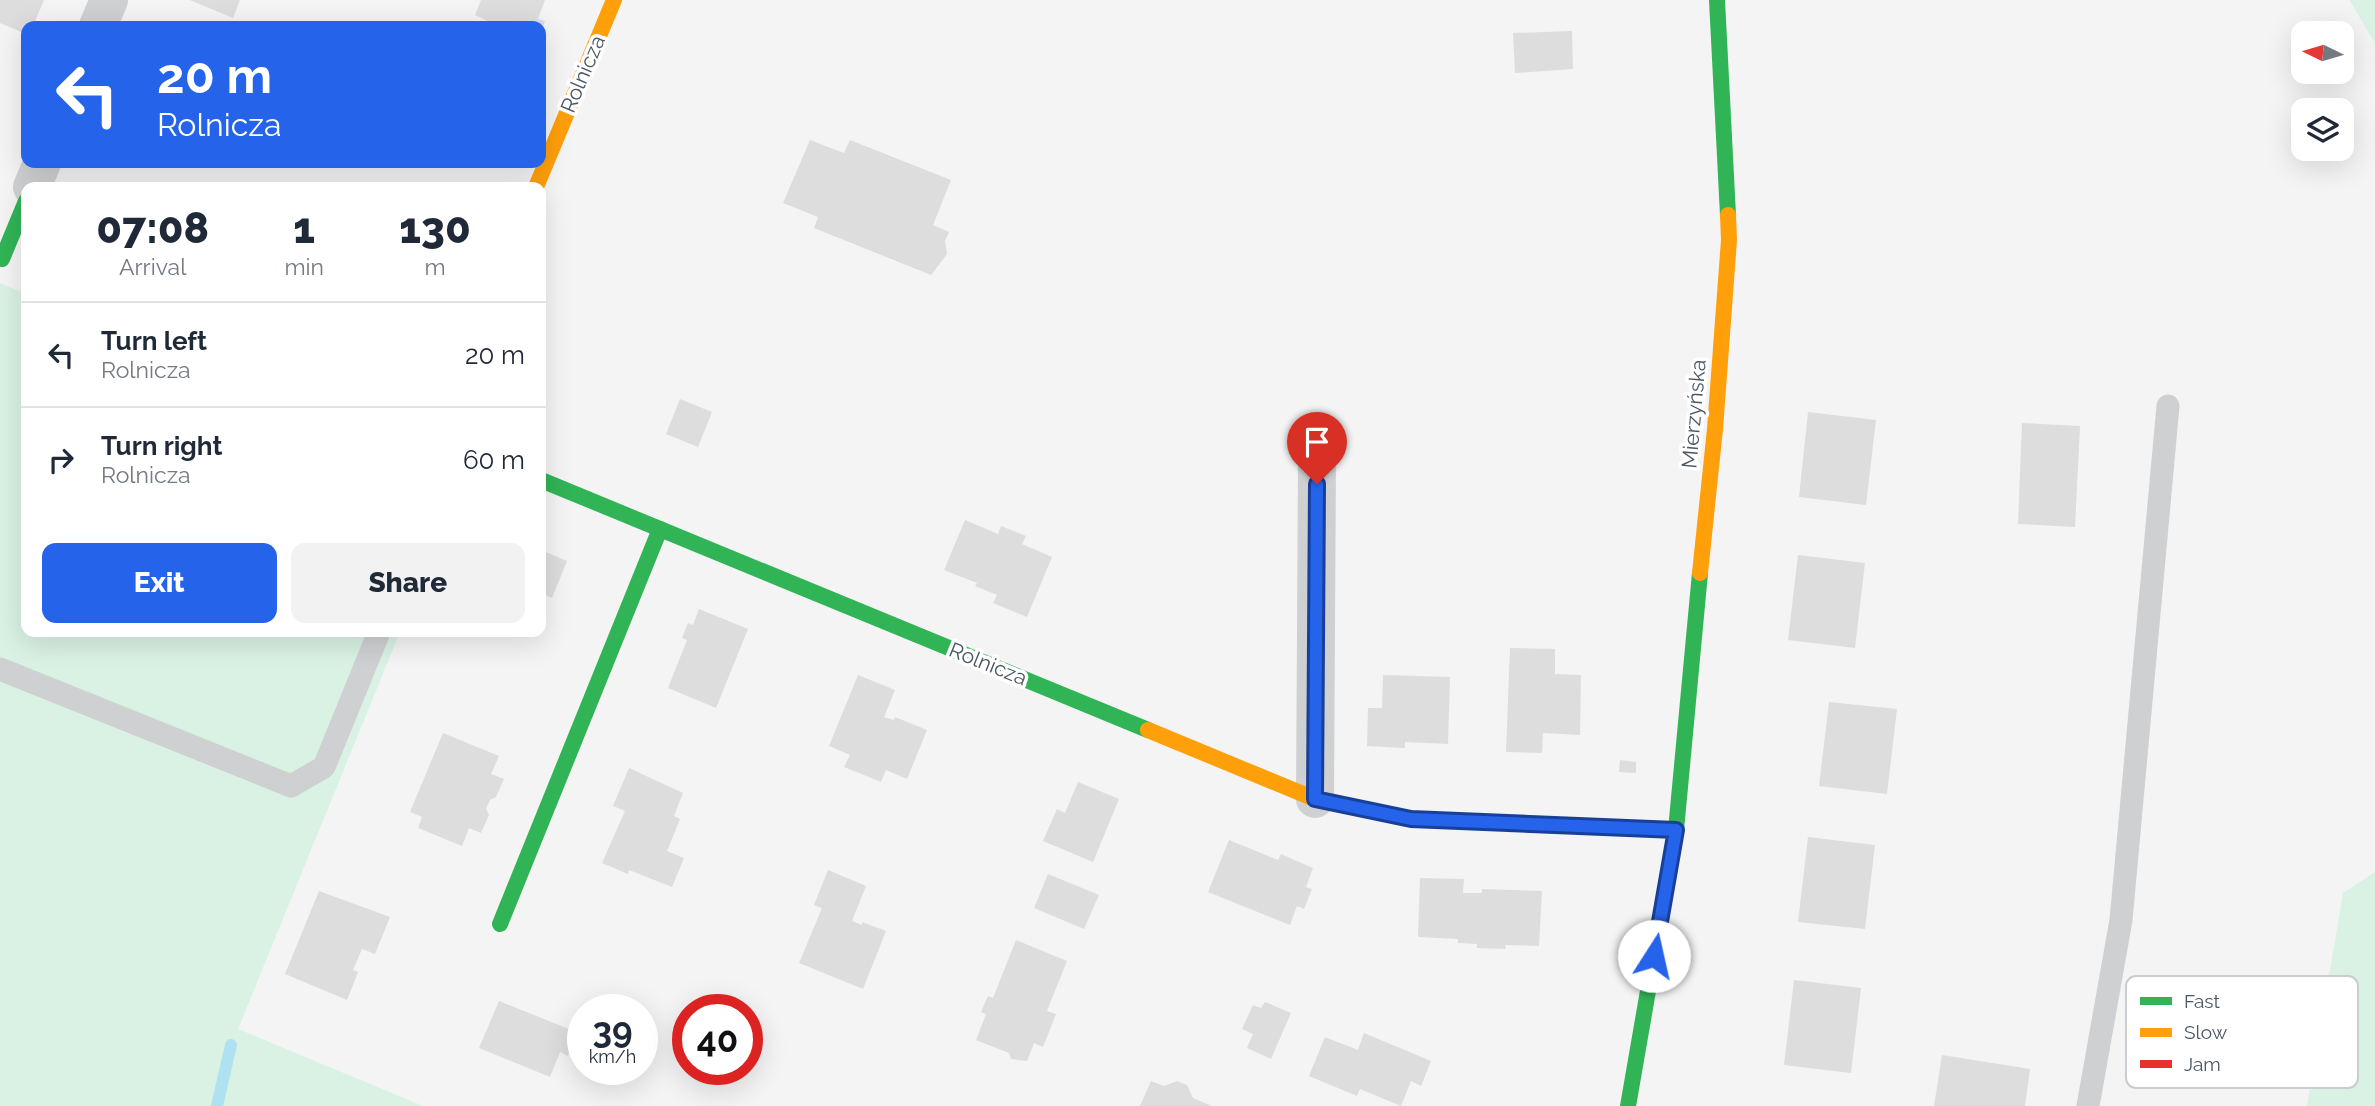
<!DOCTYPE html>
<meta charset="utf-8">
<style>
body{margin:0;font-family:Raleway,sans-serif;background:#f2f2f3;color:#1f2937;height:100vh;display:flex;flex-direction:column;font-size:26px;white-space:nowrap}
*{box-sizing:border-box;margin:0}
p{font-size:23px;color:#747a83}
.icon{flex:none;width:38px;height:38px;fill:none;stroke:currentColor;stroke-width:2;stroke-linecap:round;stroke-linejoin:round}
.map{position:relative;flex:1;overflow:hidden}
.details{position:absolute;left:21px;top:182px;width:525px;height:455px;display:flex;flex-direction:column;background:#fff;border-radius:14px;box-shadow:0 7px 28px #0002}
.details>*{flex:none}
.banner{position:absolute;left:21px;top:21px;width:525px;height:147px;border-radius:14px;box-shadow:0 7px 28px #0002;background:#2563eb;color:#fff;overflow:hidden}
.needle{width:46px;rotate:275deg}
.controls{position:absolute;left:2291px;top:21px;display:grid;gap:14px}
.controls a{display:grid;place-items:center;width:63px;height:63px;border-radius:14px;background:#fff;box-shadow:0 7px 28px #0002;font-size:35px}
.speed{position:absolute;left:567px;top:994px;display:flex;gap:14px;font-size:35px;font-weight:700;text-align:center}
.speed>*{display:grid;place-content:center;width:91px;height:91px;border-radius:50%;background:#fff;box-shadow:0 7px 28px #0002;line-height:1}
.speed small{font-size:18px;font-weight:400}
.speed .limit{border:10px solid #d22;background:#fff;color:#111}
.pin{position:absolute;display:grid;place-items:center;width:60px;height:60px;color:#fff;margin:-72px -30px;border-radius:50% 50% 50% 0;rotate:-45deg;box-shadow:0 0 7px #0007}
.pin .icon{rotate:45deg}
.me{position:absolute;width:77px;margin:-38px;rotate:10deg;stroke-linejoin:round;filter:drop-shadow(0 0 5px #0008)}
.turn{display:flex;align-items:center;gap:24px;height:147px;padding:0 21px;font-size:32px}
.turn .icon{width:91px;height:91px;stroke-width:2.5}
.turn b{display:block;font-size:49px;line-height:60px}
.eta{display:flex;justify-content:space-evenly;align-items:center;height:119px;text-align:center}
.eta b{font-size:42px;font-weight:800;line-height:49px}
.action{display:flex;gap:14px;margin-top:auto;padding:14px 21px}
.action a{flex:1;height:80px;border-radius:14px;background:#2563eb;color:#fff;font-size:28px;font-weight:800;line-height:80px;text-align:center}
.action a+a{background:#f2f2f3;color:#1f2937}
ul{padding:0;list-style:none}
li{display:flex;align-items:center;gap:21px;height:105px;padding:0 21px;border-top:2px solid #e0e1e3}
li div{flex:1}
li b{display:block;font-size:26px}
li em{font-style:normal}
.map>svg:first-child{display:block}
.green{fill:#d9f2e3}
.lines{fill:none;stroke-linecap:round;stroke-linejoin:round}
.stream{stroke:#aee2f0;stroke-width:12}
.building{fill:#ddddde}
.lane{stroke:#ced0d2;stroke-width:23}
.street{stroke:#ced0d2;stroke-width:38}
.fast{stroke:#30b455;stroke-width:16}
.slow{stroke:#ff9f0a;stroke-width:16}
.jam{stroke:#e5322d;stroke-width:16}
.route-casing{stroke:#184099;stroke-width:18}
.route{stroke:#2563eb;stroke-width:12}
.labels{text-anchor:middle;stroke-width:7;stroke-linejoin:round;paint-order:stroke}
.street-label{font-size:21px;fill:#4a5661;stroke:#fff}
.key{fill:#fff;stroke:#c9ccd0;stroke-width:2}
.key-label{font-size:19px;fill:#4a5661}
</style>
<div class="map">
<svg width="2375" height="1106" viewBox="0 0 2375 1106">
<rect width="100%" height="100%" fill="#f4f4f4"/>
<!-- green -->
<g class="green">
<polygon points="2350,0 2375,0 2375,43 2350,1"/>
<polygon points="0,283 26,294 26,632 400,632 238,1029 423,1106 0,1106"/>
<polygon points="2375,872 2375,1106 2307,1106 2343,893"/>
</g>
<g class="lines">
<!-- stream -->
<polyline class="stream" points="217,1106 231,1045"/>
</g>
<!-- building -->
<g class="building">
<polygon points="0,0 44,0 33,26 26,26 26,34 0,23"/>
<polygon points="190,0 240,0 233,18"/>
<polygon points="481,0 545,0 538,19 545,21 543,26 498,26 475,15"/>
<polygon points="1572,31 1573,69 1515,73 1513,33"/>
<polygon points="810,140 844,153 850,140 951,180 933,225 949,232 945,241 947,254 931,275 814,228 818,217 783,203"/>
<polygon points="680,399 712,412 698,447 666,434"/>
<polygon points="1808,412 1876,420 1866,505 1799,497"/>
<polygon points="2022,423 2080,426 2075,527 2018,524"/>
<polygon points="965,520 998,534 1001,526 1026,536 1022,544 1052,557 1027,617 993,603 997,595 975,586 977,583 944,570"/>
<polygon points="541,550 567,561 552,598 541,593"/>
<polygon points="1798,555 1865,563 1855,648 1788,640"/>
<polygon points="699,609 748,629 716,708 668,688 687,640 682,638 688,623 693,625"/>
<polygon points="1510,648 1555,649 1555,674 1581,675 1580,735 1543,733 1542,753 1506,752"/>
<polygon points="858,675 895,690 884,717 894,720 895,717 927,730 907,779 886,770 881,782 844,767 850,755 829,746"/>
<polygon points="1383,675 1450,677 1448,744 1405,742 1405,748 1367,746 1368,708 1382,708"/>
<polygon points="1829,702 1897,709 1887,794 1819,786"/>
<polygon points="443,733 499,756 491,774 504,779 496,797 490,800 486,809 489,815 481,833 469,828 462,846 418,828 422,817 410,812"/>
<polygon points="1620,760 1636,762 1636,773 1619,772"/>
<polygon points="629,768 683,793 674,816 680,819 667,851 684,858 672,887 629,870 628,874 602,863 625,811 613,806"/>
<polygon points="1078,782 1119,799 1093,862 1043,841 1057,809 1065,813"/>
<polygon points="1808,837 1875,845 1865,929 1798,922"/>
<polygon points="1229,840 1278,860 1281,854 1313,868 1306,887 1312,889 1304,909 1297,906 1290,925 1208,892"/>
<polygon points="828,870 866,886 852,921 862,925 862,922 886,931 863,989 799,963 822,908 814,905"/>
<polygon points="1048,874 1099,895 1084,929 1034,908"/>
<polygon points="1420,878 1464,879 1463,893 1482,893 1482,889 1542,891 1539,946 1505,945 1506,949 1477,948 1477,944 1458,943 1458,939 1418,937"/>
<polygon points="319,891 390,917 375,954 362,949 353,970 358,972 347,1000 285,974"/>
<polygon points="1016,940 1067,961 1047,1011 1056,1014 1043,1047 1034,1043 1027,1061 1011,1059 1009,1053 976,1040 986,1014 981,1012 988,996 993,998"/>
<polygon points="1794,980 1861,988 1851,1073 1784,1065"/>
<polygon points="499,1001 569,1029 567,1036 575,1039 568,1056 560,1052 550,1077 479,1048"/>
<polygon points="1265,1002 1291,1013 1271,1059 1247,1048 1253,1034 1242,1029 1253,1005 1261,1008"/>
<polygon points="1364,1033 1431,1061 1421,1086 1411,1081 1401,1106 1360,1089 1357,1096 1309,1076 1325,1037 1358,1050"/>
<polygon points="1942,1055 2030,1069 2025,1106 1934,1106"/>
<polygon points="1151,1081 1164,1086 1177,1081 1187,1085 1193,1098 1212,1106 1140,1106"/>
</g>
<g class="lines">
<!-- lane -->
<g class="lane">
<polyline points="0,669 291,786 324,767 379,632"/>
<polyline points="2088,1106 2121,920 2168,406"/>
</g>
<!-- street -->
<g class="street">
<polyline points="98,26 109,0"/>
<polyline points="32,187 42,163"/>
<polyline points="1315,799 1317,458"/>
</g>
<!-- fast -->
<g class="fast">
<polyline points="1717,0 1728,215"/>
<polyline points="2,259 26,201"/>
<polyline points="541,480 1148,730"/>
<polyline points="500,924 660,529"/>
<polyline points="1628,1106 1676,830 1700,573"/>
</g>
<!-- slow -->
<g class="slow">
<polyline points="536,187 614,0"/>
<polyline points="1700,573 1715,429 1729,240 1728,215"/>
<polyline points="1148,730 1315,799 1396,816"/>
</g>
<!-- jam -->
<polyline class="jam" points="1396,816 1411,819 1676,830"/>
</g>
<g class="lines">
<!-- route casing -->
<g class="route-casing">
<polyline id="route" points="1317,484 1315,799 1411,819 1676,830 1654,956"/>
</g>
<!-- route -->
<use href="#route" class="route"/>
</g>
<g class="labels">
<!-- street labels -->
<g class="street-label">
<text transform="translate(583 74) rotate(-67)" y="7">Rolnicza</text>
<text transform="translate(1694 414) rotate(-85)" y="7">Mierzyńska</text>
<text transform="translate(988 664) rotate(22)" y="7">Rolnicza</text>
</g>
</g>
<!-- legend -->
<rect x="2126" y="976" width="232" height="112" rx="10" class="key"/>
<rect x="2140" y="997" width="32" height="8" fill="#30b455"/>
<rect x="2140" y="1028" width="32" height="9" fill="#ff9f0a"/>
<rect x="2140" y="1060" width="32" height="8" fill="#e5322d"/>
<g class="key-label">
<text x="2184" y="1008">Fast</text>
<text x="2184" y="1039">Slow</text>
<text x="2184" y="1071">Jam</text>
</g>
</svg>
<div class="controls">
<a><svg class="needle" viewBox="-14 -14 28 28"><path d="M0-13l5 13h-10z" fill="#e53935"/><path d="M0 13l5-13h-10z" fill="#747a83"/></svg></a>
<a><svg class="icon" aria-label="layers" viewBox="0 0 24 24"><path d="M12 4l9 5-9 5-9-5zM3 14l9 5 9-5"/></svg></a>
</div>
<div class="speed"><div>39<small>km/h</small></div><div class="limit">40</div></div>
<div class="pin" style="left:1317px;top:484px;background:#d93025"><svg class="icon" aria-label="arrive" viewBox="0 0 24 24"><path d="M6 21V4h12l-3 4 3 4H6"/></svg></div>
<svg class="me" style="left:1654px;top:956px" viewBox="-20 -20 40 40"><circle r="19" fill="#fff"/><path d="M0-13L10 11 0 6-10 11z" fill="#2563eb"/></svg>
<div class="banner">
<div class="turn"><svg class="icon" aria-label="left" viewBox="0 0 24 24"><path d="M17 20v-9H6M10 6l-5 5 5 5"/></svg><div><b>20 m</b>Rolnicza</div></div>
</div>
<section class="details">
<div class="eta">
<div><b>07:08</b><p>Arrival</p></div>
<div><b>1</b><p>min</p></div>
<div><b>130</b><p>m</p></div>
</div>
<ul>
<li><svg class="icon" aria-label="left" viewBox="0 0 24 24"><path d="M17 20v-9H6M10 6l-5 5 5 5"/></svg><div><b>Turn left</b><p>Rolnicza</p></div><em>20 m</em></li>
<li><svg class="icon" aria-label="right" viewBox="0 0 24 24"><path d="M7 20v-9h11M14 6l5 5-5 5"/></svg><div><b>Turn right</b><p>Rolnicza</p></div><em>60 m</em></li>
</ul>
<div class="action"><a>Exit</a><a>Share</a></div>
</section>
</div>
